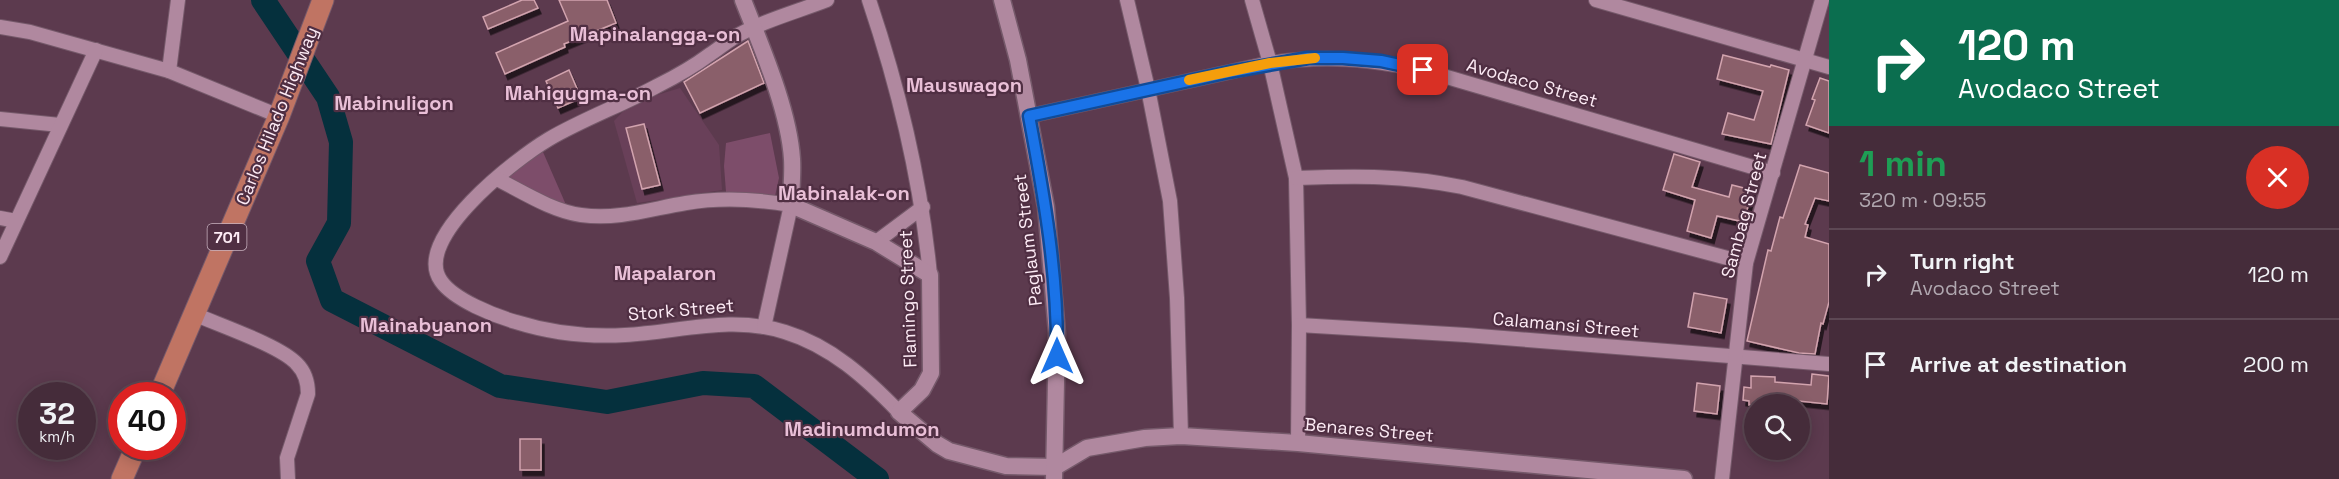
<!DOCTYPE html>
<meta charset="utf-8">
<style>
body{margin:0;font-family:"Space Grotesk",sans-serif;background:#4c3442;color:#f1f3f6;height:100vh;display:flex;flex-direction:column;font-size:22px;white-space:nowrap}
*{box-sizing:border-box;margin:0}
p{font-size:20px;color:#b0a7af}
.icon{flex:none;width:33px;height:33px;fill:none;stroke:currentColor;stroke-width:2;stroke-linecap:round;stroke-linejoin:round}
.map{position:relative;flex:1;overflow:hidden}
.details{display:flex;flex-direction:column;background:#452c3a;width:510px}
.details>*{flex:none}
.guide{background:#0b6e4f;color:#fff;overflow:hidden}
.controls{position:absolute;left:1744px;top:394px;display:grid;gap:12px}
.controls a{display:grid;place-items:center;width:66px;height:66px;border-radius:50%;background:#452c3a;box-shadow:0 3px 15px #0003,0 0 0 2px #5d4854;font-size:30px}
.speed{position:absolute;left:18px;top:382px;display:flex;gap:12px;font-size:30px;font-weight:700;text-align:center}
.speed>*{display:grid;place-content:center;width:78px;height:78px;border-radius:50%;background:#452c3a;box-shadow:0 3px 15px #0003,0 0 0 2px #5d4854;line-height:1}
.speed small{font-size:15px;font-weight:400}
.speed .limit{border:9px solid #d22;background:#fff;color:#111}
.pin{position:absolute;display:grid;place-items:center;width:51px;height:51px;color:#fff;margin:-26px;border-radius:12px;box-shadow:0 3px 9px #0006}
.me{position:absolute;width:66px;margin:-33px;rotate:0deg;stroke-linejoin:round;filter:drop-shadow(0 0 4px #0008)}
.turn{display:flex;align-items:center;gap:21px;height:126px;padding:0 30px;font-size:27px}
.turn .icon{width:78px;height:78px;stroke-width:2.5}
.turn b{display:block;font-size:42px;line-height:51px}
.round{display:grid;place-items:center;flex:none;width:63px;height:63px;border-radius:32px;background:#4c3442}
.overview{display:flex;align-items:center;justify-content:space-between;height:102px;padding:0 30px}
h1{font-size:36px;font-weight:800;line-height:45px;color:#1e9e55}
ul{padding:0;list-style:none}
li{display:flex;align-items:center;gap:18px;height:90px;padding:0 30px;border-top:2px solid #5d4854}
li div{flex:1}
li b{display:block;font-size:22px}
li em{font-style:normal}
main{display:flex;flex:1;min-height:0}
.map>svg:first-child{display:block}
.built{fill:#694059}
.green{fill:#7d4d6a}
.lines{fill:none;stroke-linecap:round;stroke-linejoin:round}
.river{stroke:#05303d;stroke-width:24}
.building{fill:#8a5f6a;stroke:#d2a3ae;stroke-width:1.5;filter:url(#shadow)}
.minor-casing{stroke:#75596a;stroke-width:16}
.tertiary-casing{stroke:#75596a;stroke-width:19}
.primary-casing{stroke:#75596a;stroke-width:23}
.minor{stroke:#b0889f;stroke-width:14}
.tertiary{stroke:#b0889f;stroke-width:16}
.primary{stroke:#c07463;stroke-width:21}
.route-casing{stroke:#114b97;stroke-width:15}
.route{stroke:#1a73e8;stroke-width:10}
.slow{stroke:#f59e0b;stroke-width:10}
.labels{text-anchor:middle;stroke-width:4.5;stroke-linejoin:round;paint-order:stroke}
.shield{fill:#502f43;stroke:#c9b3c0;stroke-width:1.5}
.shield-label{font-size:16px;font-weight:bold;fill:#fdebf5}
.street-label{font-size:18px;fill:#fdebf5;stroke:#502f43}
.neighbourhood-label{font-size:20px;font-weight:bold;fill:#e9bfd7;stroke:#502f43}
</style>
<main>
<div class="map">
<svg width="1829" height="479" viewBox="0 0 1829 479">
<defs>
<filter id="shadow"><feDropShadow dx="3" dy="5.5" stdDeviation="0" flood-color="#0009"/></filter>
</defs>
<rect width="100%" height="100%" fill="#5c3a4e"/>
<!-- built -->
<polygon class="built" points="680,88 719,145 722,190 637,203 614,121 631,103"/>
<!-- green -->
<g class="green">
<polygon points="770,133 779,178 775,196 726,192 724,166 726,143"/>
<polygon points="543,152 570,214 497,179"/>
</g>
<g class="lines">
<!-- river -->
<polyline class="river" points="263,0 328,97 341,142 339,223 318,261 332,300 500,386 607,402 703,383 754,386 877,479"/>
</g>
<!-- building -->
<g class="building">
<polygon points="522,0 534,0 538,8 488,29 483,17"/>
<polygon points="559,0 607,0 616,23 564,44 565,47 505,74 496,53 568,21"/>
<polygon points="748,41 764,83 700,113 684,82"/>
<polygon points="1723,55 1770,67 1771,65 1789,70 1771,144 1722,134 1728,113 1754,120 1763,91 1717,79"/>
<polygon points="569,70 581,98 558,108 546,81"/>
<polygon points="1820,78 1829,81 1829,133 1806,125 1815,100 1812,99"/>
<polygon points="644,124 660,185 642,189 626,128"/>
<polygon points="1674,154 1700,162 1692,187 1729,197 1732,185 1752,190 1744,222 1717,216 1711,238 1687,231 1695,200 1663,190"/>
<polygon points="1800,165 1829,173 1829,201 1815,198 1805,224 1808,225 1805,237 1829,244 1829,302 1823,324 1821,323 1815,354 1799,353 1747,341 1768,250 1771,251 1780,217 1783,218"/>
<polygon points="1694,293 1727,299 1721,333 1688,327"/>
<polygon points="1812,374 1829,376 1827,404 1799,401 1799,405 1774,403 1774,405 1749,405 1749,401 1743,400 1744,387 1751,388 1751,376 1775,377 1775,382 1811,385"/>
<polygon points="1697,383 1720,386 1717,414 1694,411"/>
<rect x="520" y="439" width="21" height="31"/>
</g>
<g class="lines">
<!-- minor casing -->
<g class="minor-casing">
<g id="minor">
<path d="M827,0C796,12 762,21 733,38C725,43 717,50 709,55C693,67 675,77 657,86C622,105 583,119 549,139C517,158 411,239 441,281C454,300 495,316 516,322C551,333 589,337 625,335C680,332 731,315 785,332C831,346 866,378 899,412"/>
<path d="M869,0C899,89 921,181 930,275"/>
<polyline points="1127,0 1148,89 1170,201 1177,298 1181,436"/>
<polyline points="1252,0 1270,63 1296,178 1299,325 1298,443"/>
<polyline points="1596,0 1829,67"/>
<polyline points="0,27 30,32 169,71 279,116"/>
<polyline points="169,71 178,0"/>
<path d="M1029,116L1270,63C1327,55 1367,59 1423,70L1773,173"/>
<polyline points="0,119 60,125"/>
<path d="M1296,178C1356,176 1403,175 1462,187L1746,263"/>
<path d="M497,179C523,192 552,211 581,215C619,220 650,209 686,203C722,197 755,199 791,205L764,327"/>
<polyline points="0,218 16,221"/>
<polyline points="876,242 923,207"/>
<polyline points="0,257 96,50"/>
<path d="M194,314C219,325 281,346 297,364C305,372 308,383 308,394L287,458L288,479"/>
<polyline points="1299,325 1466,335 1829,364"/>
<polyline points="1722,479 1746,263 1822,0"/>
</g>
</g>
<!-- tertiary casing -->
<g class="tertiary-casing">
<g id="tertiary">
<path d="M743,0C761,46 789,110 792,159C793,174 791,190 791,205L876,242L930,275L931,373L922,390L899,412L937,444L949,451L1006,466L1055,467L1087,448L1145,438L1181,436L1298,443L1684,479"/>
<polyline points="1002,0 1018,60 1046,207 1057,333 1054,479"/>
</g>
</g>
<!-- primary casing -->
<g class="primary-casing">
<g id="primary">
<polyline points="159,396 279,116 323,0"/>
<polyline points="122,479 136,447"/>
</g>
</g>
<!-- minor -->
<use href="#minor" class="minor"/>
<!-- tertiary -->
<use href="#tertiary" class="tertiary"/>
<!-- primary -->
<use href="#primary" class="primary"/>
</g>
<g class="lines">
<!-- route casing -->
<g class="route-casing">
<path id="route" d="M1057,356C1058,275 1044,195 1029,116L1229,72L1308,58H1343L1381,61L1423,70"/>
</g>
<!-- route -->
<use href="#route" class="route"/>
<!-- slow -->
<polyline class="slow" points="1189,80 1270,63 1315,58"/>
</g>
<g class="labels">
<!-- shield labels -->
<rect class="shield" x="207.5" y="224" width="39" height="26" rx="4.5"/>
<g class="shield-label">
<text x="227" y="243">701</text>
</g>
<!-- street labels -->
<g class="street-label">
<text transform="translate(1532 83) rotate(16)" y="6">Avodaco Street</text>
<text transform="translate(277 116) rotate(-68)" y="6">Carlos Hilado Highway</text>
<text transform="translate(1744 215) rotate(-75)" y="6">Sambag Street</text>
<text transform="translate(1028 240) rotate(-97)" y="6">Paglaum Street</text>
<text transform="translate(908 299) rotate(-92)" y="6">Flamingo Street</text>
<text transform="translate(681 310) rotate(-5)" y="6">Stork Street</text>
<text transform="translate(1566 325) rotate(5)" y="6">Calamansi Street</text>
<text transform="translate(1369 430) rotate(5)" y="6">Benares Street</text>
</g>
<!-- neighbourhood labels -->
<g class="neighbourhood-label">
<text x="655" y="41">Mapinalangga-on</text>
<text x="964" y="92">Mauswagon</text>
<text x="578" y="100">Mahigugma-on</text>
<text x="394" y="110">Mabinuligon</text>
<text x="844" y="200">Mabinalak-on</text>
<text x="665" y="280">Mapalaron</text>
<text x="426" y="332">Mainabyanon</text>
<text x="862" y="436">Madinumdumon</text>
</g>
</g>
</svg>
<div class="controls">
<a><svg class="icon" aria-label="search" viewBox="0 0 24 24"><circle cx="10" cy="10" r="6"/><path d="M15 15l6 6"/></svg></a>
</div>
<div class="speed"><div>32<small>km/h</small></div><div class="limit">40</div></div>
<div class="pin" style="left:1423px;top:70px;background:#d93025"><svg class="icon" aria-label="arrive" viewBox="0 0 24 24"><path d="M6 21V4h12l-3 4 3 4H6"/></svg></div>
<svg class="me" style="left:1057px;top:356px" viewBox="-20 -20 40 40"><path d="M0-17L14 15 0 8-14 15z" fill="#1a73e8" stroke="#fff" stroke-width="4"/></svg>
</div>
<section class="details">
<div class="guide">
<div class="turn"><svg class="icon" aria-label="right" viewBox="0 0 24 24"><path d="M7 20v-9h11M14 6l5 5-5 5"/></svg><div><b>120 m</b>Avodaco Street</div></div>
</div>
<div class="overview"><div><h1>1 min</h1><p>320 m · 09:55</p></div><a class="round" style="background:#d93025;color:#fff"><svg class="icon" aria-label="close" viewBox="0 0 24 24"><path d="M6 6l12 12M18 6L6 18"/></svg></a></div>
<ul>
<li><svg class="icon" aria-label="right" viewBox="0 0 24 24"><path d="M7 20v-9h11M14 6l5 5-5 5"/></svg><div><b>Turn right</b><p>Avodaco Street</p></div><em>120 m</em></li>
<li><svg class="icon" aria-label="arrive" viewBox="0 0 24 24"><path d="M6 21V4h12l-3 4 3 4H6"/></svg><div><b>Arrive at destination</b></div><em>200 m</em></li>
</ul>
</section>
</main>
